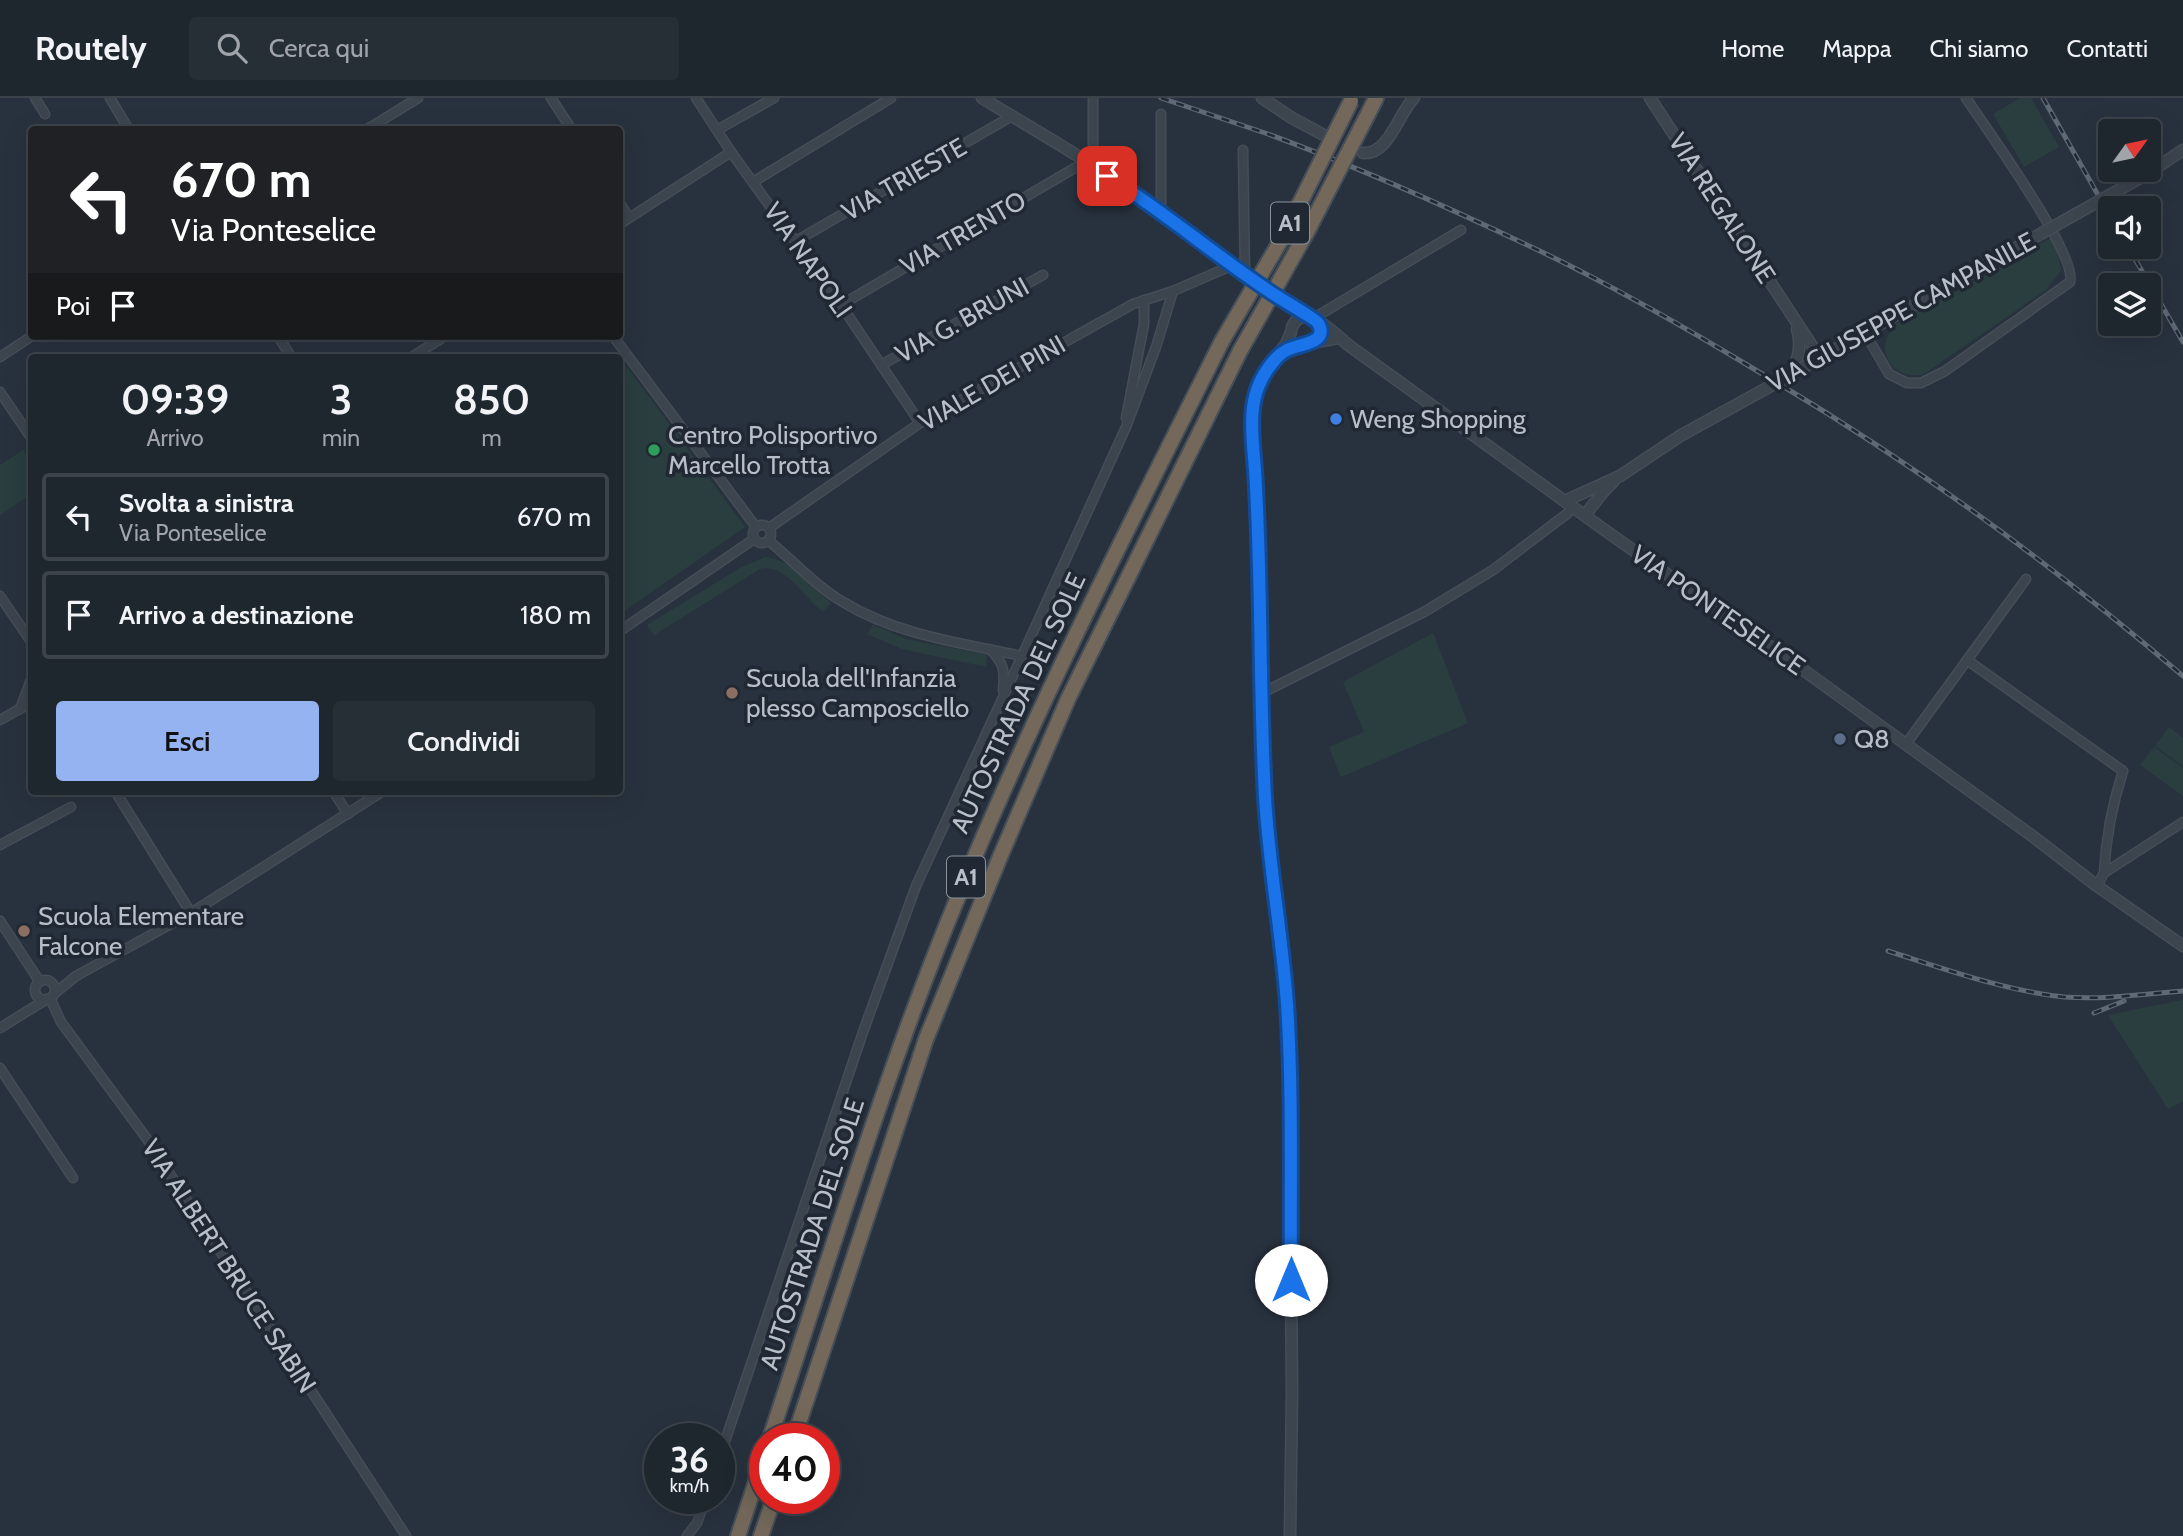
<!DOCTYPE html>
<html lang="it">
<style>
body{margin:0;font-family:Cabin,sans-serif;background:#262e36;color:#f1f3f6;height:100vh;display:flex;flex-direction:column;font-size:26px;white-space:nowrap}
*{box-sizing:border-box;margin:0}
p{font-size:23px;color:#a1a5aa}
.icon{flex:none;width:38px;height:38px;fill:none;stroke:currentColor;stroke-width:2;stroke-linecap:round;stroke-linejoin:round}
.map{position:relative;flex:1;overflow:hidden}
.panel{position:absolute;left:28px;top:256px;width:595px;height:441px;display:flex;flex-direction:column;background:#1e262e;border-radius:7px;box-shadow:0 7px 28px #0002,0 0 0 2px #3c434a}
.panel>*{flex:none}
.hud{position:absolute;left:28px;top:28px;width:595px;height:214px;border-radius:7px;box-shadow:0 7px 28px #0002,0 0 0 2px #3c434a;background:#202124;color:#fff;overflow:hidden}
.needle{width:46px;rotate:57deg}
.buttons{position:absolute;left:2098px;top:21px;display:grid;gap:14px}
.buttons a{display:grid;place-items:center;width:63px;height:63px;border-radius:7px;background:#1e262e;box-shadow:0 7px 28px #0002,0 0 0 2px #3c434a;font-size:35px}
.speed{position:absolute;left:644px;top:1325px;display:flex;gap:14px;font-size:35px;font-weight:700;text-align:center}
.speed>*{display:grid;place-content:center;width:91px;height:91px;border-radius:50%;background:#1e262e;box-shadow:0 7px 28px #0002,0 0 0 2px #3c434a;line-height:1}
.speed small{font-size:18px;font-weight:400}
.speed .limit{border:10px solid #d22;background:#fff;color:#111}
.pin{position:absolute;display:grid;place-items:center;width:60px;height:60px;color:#fff;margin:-30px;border-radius:14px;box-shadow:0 4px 10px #0006}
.me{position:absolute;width:77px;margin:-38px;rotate:0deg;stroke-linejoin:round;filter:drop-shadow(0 0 5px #0008)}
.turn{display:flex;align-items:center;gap:24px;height:147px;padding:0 28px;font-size:32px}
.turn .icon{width:91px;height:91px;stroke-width:2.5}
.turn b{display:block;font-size:49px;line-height:60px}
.then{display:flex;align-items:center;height:66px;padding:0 28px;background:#0003;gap:14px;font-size:26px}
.eta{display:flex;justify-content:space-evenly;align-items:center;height:119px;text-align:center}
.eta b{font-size:42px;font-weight:600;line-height:49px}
.cta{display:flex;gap:14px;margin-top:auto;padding:14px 28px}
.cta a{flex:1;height:80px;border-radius:7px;background:#95b2f1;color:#111;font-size:28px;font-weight:600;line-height:80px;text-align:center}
.cta a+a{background:#262e36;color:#f1f3f6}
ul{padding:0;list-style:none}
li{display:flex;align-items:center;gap:21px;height:88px;margin:0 14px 10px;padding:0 14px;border:4px solid #3c434a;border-radius:7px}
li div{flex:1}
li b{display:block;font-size:26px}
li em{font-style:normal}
header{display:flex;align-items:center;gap:42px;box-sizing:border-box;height:98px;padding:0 35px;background:#1e262e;border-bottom:2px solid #3c434a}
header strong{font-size:33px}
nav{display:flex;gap:38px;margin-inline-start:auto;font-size:24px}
.search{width:490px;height:63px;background:#262e36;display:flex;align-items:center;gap:18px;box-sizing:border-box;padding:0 24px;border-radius:7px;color:#a1a5aa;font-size:26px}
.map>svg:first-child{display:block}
.green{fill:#2a3e3f}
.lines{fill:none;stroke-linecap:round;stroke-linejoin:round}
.minor-casing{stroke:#454d57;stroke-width:11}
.tertiary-casing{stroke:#454d57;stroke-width:13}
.motorway-casing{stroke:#464f59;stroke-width:18}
.minor{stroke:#3c444e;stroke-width:8}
.tertiary{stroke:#3c444e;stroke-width:10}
.motorway{stroke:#736859;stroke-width:14}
.rail-casing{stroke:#5e6975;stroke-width:5}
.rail{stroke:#202933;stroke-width:2.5;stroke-dasharray:8;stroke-linecap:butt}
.tertiary-bridge-casing{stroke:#454d57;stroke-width:13;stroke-linecap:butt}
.motorway-bridge-casing{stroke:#464f59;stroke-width:18;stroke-linecap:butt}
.tertiary-bridge{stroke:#3c444e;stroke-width:10}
.motorway-bridge{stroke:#736859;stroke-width:14}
.route-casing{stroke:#114b97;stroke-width:18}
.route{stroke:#1a73e8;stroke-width:12}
.shop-dot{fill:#3f7fe0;stroke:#202933;stroke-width:2.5}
.leisure-dot{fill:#2e9e5b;stroke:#202933;stroke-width:2.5}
.education-dot{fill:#8d6e63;stroke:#202933;stroke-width:2.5}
.service-dot{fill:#5c6f8a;stroke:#202933;stroke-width:2.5}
.labels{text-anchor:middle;stroke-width:7;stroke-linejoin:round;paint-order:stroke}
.shield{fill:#202933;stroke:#8a929c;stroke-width:2}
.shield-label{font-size:24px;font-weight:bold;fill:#b8bfc9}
.street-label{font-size:26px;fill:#b8bfc9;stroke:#202933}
.poi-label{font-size:26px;fill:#b8bfc9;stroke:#202933;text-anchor:start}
</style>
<header>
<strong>Routely</strong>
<div class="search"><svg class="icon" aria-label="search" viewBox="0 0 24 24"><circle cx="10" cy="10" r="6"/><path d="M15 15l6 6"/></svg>Cerca qui</div>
<nav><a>Home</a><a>Mappa</a><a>Chi siamo</a><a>Contatti</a></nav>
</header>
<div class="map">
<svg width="2183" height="1438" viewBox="0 0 2183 1438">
<rect width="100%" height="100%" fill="#28323e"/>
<!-- green -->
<g class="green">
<polygon points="2020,0 2031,0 2059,49 2024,69 1993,16"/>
<path d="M2051,140L2057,150L2061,172L2046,192L1924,276C1891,284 1872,249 1896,226Z"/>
<polygon points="627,269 745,429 620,516 620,275"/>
<polygon points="23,352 31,365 31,396 0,417 0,367"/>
<path d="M765,459C793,462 811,487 831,505L823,514C805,501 786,465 760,471L654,537L647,527L740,470Z"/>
<polygon points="873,527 906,541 987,557 986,569 902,551 867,536"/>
<polygon points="1433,535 1468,625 1341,679 1329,649 1364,634 1343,584"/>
<polygon points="2169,629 2183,640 2183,668 2155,648"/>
<polygon points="2154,649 2183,670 2183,698 2140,667"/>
<polygon points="2183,902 2183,1003 2168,1011 2108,917"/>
</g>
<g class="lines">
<!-- minor casing -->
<g class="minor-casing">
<g id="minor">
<polyline points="35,0 45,16"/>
<polyline points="110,0 129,32"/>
<polyline points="551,0 572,32"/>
<polyline points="696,0 731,54 841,207 920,325"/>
<polyline points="1161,16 1161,116"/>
<polyline points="366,32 418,0"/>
<polyline points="717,32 774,0"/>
<polyline points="1243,52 1245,178"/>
<polyline points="1093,69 1093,0"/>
<polyline points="753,84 891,0"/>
<polyline points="620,105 629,120"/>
<polyline points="620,126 731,54"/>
<polyline points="796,143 1012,18"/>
<polyline points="841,207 1085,64"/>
<polyline points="1314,220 1461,132"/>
<path d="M1865,235L1889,276L1907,285H1921L1945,273L2070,184C2078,157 1985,29 1966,0"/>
<polyline points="278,238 291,259"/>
<polyline points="613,238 756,429"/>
<polyline points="0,259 32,238"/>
<polyline points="412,259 445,238"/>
<polyline points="881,267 1043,177"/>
<polyline points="0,294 32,341"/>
<polyline points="1126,320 1144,226 1144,202"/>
<circle cx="762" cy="436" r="9"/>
<polyline points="769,430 920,325 1133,206 1173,193 1231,168"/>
<path d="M768,442C791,461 817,489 843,504C897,537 961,545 1022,558L1126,329L1156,249L1173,193"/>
<polyline points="0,498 32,545"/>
<polyline points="620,533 754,441"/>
<path d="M990,551C1004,566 1005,572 1003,592"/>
<path d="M1967,562L2123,673C2112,707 2106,739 2104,775"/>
<polyline points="1262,595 1424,514 1493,472 1568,415"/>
<polyline points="20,611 32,579"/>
<polyline points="0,622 32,604"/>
<polyline points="1906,646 2026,481"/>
<polyline points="115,693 191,815"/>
<polyline points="333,693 348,716"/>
<polyline points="0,747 71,709"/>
<polyline points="2097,788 2104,775 2183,724"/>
<polyline points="0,823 40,884"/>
<circle cx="45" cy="892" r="10"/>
<polyline points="54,896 76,878 191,815 383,693"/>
<polyline points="50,900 61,924 147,1041 406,1438"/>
<polyline points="0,930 47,901"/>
<polyline points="0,970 73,1080"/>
<polyline points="719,1361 863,934 916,788 1022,558"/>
<polyline points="687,1438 697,1425 706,1400"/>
</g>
</g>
<!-- tertiary casing -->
<g class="tertiary-casing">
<g id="tertiary">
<path d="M982,0C1029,29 1079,56 1123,88C1184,131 1241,183 1308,217"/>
<polyline points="1262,0 1292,20 1322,36"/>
<polyline points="1650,0 1820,260"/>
<path d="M1363,55C1389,57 1398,16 1414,0"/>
<polyline points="2147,76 2183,52"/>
<path d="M1292,229C1305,201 1336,238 1351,249L1606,433L1809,576L2035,740L2097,788L2183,848"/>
<polyline points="1282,255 1295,248 1338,240"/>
<path d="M1792,276C1798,260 1802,248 1797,231"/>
<polyline points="1565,403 1620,378 1680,338 1767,290"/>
<polyline points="1585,417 1604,393 1614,383"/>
<polyline points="1290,1438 1292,1294 1289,946 1286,902 1265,701 1256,397 1251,318 1258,285 1287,244 1291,234"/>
</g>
</g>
<!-- motorway casing -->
<g class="motorway-casing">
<g id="motorway">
<polyline points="1369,14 1376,0"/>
<path d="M770,1340C830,1159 885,975 958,799C1036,609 1130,426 1222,243"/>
<polyline points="794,1340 926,941 1000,759 1068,601 1240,253"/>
<polyline points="738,1438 765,1356"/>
<polyline points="761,1438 774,1400"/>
</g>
</g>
<!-- minor -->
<use href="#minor" class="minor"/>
<!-- tertiary -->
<use href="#tertiary" class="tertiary"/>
<!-- motorway -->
<use href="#motorway" class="motorway"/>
<!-- rail casing -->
<g class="rail-casing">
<g id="rail">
<path d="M1161,0C1197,12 1232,24 1268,36C1355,68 1441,106 1525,146C1605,183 1683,228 1759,274C1909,362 2051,465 2183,578"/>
<polyline points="2043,0 2110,118"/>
<polyline points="2128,149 2183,244"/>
<path d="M1888,853C1945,871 2005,893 2065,899C2104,902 2144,896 2183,893"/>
<polyline points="2094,915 2124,903"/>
</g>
</g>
<!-- rail -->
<use href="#rail" class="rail"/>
<!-- tertiary-bridge casing -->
<g class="tertiary-bridge-casing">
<polyline id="tertiary-bridge" points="1767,290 2147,76"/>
</g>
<!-- motorway-bridge casing -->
<g class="motorway-bridge-casing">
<g id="motorway-bridge">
<polyline points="1222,243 1284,137 1351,3"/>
<polyline points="1240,253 1307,134 1369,14"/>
</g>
</g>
<!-- tertiary-bridge -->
<use href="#tertiary-bridge" class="tertiary-bridge"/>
<!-- motorway-bridge -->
<use href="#motorway-bridge" class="motorway-bridge"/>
</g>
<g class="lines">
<!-- route casing -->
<g class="route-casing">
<path id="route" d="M1107,78C1162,112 1212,155 1266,191C1273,197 1316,221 1318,225C1330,246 1298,246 1287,252C1281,255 1277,259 1273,264C1245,297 1252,332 1255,372C1262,481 1259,590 1265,699C1269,768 1282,837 1287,906C1293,997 1290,1090 1291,1182"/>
</g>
<!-- route -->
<use href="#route" class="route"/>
</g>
<!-- markers -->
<circle class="shop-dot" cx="1336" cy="321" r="7"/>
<circle class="leisure-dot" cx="654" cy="352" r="7"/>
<g class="education-dot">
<circle cx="732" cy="595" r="7"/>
<circle cx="24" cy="833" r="7"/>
</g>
<circle class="service-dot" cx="1840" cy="641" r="7"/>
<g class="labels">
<!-- shield labels -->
<g class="shield">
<rect x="1271" y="104.5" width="38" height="41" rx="5"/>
<rect x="947" y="758.5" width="38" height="41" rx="5"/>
</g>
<g class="shield-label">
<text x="1290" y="133">A1</text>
<text x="966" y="787">A1</text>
</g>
<!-- street labels -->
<g class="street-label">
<text transform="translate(904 81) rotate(-30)" y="9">VIA TRIESTE</text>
<text transform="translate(1722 110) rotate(57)" y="9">VIA REGALONE</text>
<text transform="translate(963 135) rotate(-30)" y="9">VIA TRENTO</text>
<text transform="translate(808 162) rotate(55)" y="9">VIA NAPOLI</text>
<text transform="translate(1901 214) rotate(-29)" y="9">VIA GIUSEPPE CAMPANILE</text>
<text transform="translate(962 222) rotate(-29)" y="9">VIA G. BRUNI</text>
<text transform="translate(992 285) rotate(-30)" y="9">VIALE DEI PINI</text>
<text transform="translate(1718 512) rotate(35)" y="9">VIA PONTESELICE</text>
<text transform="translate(1018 605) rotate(-65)" y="9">AUTOSTRADA DEL SOLE</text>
<text transform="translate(812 1136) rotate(-72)" y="9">AUTOSTRADA DEL SOLE</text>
<text transform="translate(229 1168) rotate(57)" y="9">VIA ALBERT BRUCE SABIN</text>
</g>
<!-- poi labels -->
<g class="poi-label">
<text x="1350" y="330">Weng Shopping</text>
<text x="668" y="346">Centro Polisportivo<tspan x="668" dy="30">Marcello Trotta</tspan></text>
<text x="746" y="589">Scuola dell'Infanzia<tspan x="746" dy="30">plesso Camposciello</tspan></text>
<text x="1854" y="650">Q8</text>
<text x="38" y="827">Scuola Elementare<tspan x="38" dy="30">Falcone</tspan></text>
</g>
</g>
</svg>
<div class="buttons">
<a><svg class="needle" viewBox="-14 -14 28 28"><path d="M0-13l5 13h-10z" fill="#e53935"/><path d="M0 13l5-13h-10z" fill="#a1a5aa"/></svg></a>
<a><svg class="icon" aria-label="sound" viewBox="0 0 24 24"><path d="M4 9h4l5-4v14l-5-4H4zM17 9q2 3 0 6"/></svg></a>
<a><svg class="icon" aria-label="layers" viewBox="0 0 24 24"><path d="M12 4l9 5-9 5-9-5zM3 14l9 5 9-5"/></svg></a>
</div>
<div class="speed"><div>36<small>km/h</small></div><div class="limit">40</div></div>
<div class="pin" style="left:1107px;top:78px;background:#d93025"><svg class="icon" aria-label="arrive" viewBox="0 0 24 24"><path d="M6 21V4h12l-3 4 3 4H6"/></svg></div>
<svg class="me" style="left:1291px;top:1182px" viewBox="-20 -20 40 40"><circle r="19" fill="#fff"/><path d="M0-13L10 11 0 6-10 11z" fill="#1a73e8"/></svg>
<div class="hud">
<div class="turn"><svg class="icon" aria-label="left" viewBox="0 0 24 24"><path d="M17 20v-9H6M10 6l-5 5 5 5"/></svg><div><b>670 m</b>Via Ponteselice</div></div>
<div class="then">Poi<svg class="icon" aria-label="arrive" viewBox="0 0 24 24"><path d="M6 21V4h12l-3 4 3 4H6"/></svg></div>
</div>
<section class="panel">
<div class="eta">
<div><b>09:39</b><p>Arrivo</p></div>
<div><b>3</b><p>min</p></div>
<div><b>850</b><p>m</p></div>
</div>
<ul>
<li><svg class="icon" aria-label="left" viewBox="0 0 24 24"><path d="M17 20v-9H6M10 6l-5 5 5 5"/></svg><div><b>Svolta a sinistra</b><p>Via Ponteselice</p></div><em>670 m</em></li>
<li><svg class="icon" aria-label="arrive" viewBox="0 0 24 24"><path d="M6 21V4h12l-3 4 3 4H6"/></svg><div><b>Arrivo a destinazione</b></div><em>180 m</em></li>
</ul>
<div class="cta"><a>Esci</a><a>Condividi</a></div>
</section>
</div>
